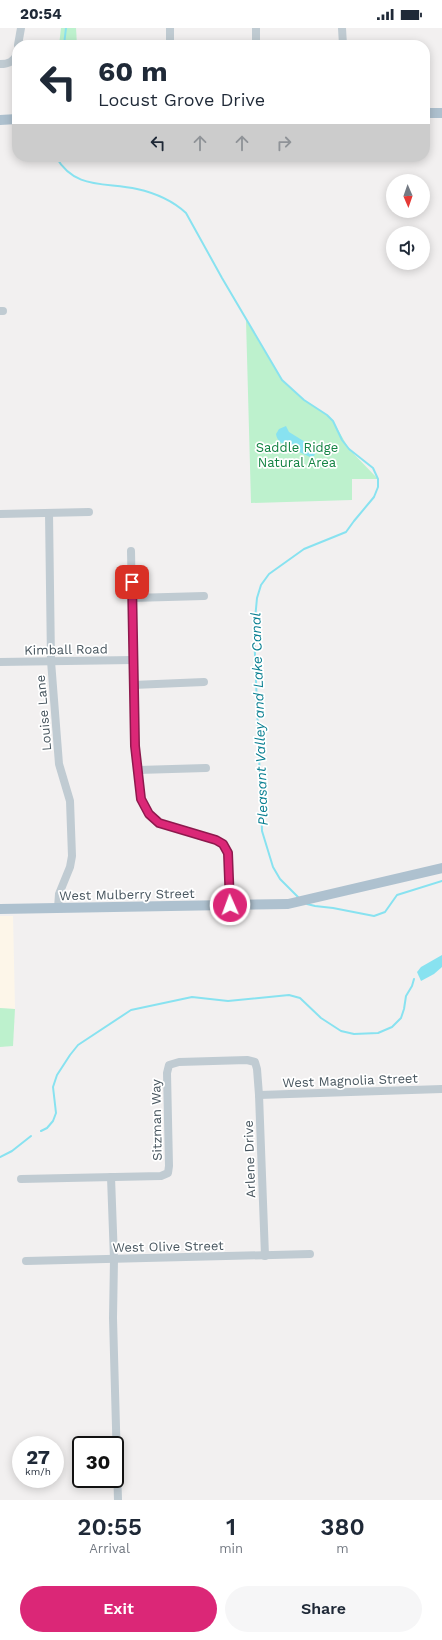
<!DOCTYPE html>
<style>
body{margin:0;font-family:"Work Sans",sans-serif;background:#f6f6f7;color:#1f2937;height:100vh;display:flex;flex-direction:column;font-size:15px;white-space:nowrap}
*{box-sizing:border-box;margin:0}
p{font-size:13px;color:#747a83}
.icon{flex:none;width:22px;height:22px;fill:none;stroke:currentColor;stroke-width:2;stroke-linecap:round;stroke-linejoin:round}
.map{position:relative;height:1472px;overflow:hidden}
.panel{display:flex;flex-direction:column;background:#fff;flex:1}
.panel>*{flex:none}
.top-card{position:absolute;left:12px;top:12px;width:418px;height:122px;border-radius:16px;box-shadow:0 2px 10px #0003;background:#fff;color:#1f2937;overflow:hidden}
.needle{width:26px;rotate:178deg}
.controls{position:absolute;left:386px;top:146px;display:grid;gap:8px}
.controls a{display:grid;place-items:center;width:44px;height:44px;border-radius:50%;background:#fff;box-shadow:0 2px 10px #0003;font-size:20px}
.speed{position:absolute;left:12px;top:1408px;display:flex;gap:8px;font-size:20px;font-weight:700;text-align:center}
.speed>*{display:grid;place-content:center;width:52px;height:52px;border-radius:50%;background:#fff;box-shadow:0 2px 10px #0003;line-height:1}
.speed small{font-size:10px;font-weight:400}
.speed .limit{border:2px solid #111;border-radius:6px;background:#fff;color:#111}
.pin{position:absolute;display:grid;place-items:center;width:34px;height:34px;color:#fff;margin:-17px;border-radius:8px;box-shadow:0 2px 6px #0006}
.me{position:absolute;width:44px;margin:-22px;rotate:358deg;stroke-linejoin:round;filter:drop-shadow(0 0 3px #0008)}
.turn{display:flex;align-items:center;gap:14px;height:84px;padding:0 20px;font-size:18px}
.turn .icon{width:52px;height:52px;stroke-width:2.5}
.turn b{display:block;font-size:28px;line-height:34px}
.lanes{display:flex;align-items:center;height:38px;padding:0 20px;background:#0003;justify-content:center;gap:20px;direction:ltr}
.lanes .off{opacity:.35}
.eta{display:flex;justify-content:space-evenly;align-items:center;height:68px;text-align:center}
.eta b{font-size:24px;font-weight:600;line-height:28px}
.primary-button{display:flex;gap:8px;margin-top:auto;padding:8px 20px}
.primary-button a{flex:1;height:46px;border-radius:24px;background:#db2777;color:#fff;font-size:16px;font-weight:600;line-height:46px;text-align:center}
.primary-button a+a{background:#f6f6f7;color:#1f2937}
.status{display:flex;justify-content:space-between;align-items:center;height:28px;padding:0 20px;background:#fff;direction:ltr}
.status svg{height:11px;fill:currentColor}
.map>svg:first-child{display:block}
.commercial{fill:#fdf6e9}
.green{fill:#bdf1cd}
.water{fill:#88e2f0}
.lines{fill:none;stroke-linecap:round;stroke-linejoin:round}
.stream{stroke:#88e2f0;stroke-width:2}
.minor{stroke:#c0cbd2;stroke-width:8}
.major{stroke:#aec1cf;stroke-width:10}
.route-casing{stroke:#8e194d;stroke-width:10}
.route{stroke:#db2777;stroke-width:7}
.labels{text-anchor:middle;stroke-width:3.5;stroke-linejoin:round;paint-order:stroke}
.park-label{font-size:13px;fill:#138343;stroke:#fff}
.street-label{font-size:13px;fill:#47555e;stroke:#fff}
.water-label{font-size:14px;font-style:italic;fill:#097f91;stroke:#fff}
</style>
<div class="status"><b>20:54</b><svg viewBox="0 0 49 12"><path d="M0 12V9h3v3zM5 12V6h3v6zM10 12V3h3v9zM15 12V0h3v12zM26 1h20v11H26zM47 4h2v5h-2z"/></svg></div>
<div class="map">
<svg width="442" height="1472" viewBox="0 0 442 1472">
<rect width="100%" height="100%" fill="#f2f0f0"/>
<!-- commercial -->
<polygon class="commercial" points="0,888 13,888 15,981 0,980"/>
<!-- green -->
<g class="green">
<polygon points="61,0 76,0 77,17 59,17"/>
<polygon points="246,292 282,352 304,372 327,387 333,393 349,421 378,451 352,451 352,472 251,475"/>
<polygon points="0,980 15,981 13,1018 0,1019"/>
</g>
<!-- water -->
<g class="water">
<path d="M286,398L289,404L310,417L316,424L314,428L310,429L295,422L294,424L288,421V418C282,416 277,413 276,406L279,401Z"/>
<polygon points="442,927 442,939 434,946 421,953 417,944 421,939"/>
</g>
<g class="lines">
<!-- stream -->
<g class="stream">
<polyline points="64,17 66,0"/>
<path d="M56,129C75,162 105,154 137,161C155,165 172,172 186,185L222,250L282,352L304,372L327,387L333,393L342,412L349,421L373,440L378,451V459L374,469L354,493L346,504L304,521L269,546L261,557L257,570L254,602L262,803L273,839L280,851L299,870"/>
<polyline points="307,876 315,878 333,880 374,888 385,884 397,867 442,853"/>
<polyline points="41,1103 47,1100 53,1093 56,1085 53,1059 57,1047 70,1027 78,1017 131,982 192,969 228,973 289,967 300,970 321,990 341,1003 354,1006 378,1005 392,999 401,990 404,981 406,968 412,958 414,951"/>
<polyline points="0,1129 12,1123 31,1108"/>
</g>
<!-- minor -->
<g class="minor">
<polyline points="170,0 170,17"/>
<polyline points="256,0 256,17"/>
<polyline points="342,0 343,17"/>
<polyline points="18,17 21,0"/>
<path d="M0,36C8,36 14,34 17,26"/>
<polyline points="0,283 3,283"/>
<polyline points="49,485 51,633 59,736 70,773 72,828 70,839 59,866 58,880"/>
<polyline points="0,486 89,484"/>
<polyline points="131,523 135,718 141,771 149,786 159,795 216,812 223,817 228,825 230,877"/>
<polyline points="132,570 204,568"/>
<polyline points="0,634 133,632"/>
<polyline points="133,657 204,654"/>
<polyline points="138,742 206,740"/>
<polyline points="259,1067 442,1061"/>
<polyline points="111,1149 114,1231 113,1290 118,1472"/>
<polyline points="21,1151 161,1148 168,1145 169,1138 167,1045 169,1037 179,1034 247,1032 255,1034 257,1041 259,1067 265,1228"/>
<polyline points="26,1233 310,1226"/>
</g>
<!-- major -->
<g class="major">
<polyline points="425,85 442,85"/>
<polyline points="0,92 17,91"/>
<polyline points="0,881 288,876 442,840"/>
</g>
</g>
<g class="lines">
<!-- route casing -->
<g class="route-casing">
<polyline id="route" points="132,554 135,718 141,771 149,786 159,795 216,812 223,816 228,825 230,877"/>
</g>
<!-- route -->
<use href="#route" class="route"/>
</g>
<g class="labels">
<!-- park labels -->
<g class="park-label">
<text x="297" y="424">Saddle Ridge<tspan x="297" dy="15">Natural Area</tspan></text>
</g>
<!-- street labels -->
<g class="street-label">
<text transform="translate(66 621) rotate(-1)" y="5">Kimball Road</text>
<text transform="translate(43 685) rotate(-95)" y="5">Louise Lane</text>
<text transform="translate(127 866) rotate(-1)" y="5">West Mulberry Street</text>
<text transform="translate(350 1052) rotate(-2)" y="5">West Magnolia Street</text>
<text transform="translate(156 1092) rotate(-91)" y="5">Sitzman Way</text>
<text transform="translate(249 1131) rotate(-92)" y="5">Arlene Drive</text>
<text transform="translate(168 1218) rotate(-1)" y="5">West Olive Street</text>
</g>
<!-- water labels -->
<g class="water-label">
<text transform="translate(259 691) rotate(-92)" y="5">Pleasant Valley and Lake Canal</text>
</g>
</g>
</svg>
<div class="controls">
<a><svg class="needle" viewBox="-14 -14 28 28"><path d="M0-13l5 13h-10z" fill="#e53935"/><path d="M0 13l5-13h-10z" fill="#747a83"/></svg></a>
<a><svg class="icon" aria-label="sound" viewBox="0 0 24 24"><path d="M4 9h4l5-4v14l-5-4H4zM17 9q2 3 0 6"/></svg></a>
</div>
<div class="speed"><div>27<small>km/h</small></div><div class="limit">30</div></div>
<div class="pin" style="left:132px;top:554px;background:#d93025"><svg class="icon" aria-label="arrive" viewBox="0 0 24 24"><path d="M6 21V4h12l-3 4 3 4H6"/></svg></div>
<svg class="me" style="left:230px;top:877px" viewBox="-20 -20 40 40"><circle r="17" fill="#db2777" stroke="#fff" stroke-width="3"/><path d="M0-11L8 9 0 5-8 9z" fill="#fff"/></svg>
<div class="top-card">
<div class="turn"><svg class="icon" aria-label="left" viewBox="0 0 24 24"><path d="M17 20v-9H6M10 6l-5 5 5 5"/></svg><div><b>60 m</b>Locust Grove Drive</div></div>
<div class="lanes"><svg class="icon" aria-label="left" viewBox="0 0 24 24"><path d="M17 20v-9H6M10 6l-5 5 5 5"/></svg><svg class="icon off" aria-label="ahead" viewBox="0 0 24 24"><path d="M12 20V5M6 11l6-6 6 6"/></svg><svg class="icon off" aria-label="ahead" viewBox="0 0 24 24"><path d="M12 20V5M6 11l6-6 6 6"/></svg><svg class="icon off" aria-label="right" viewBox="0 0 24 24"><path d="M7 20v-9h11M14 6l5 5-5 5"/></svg></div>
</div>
</div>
<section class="panel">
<div class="eta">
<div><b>20:55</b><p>Arrival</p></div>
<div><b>1</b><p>min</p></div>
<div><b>380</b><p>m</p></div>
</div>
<div class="primary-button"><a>Exit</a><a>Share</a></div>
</section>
